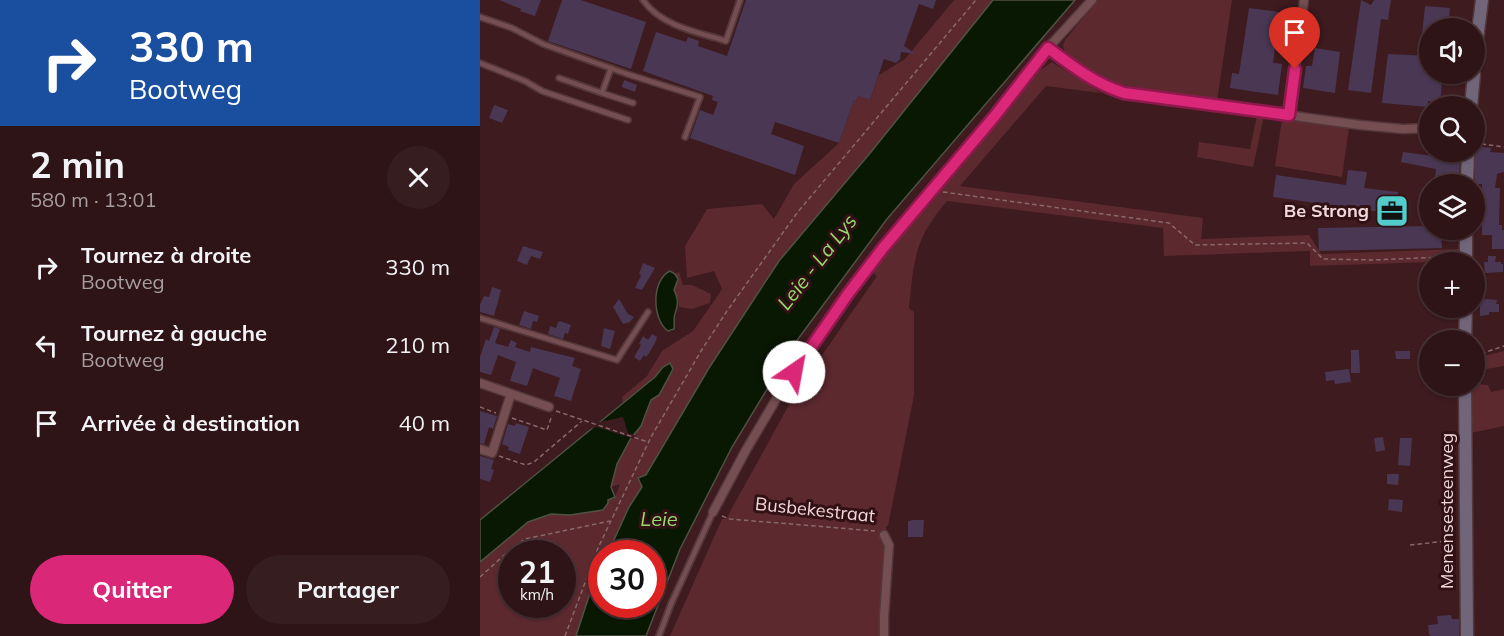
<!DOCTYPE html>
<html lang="fr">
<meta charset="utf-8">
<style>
body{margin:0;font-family:Mulish,sans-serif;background:#361d20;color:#f1f3f6;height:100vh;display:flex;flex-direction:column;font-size:22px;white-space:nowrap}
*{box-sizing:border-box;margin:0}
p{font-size:20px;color:#a79ea1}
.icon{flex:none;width:33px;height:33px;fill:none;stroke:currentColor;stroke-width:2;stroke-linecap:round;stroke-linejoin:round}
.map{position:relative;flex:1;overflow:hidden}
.details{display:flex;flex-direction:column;background:#2e1417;width:480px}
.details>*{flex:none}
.top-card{background:#1a4fa0;color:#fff;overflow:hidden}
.buttons{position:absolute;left:939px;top:18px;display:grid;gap:12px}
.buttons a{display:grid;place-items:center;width:66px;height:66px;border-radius:50%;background:#2e1417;box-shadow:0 2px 4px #0004,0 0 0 2px #493336;font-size:30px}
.speed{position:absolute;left:18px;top:540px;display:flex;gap:12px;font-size:30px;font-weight:700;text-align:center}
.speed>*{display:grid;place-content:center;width:78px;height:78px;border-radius:50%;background:#2e1417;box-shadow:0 2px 4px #0004,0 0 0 2px #493336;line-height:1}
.speed small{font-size:15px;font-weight:400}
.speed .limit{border:9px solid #d22;background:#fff;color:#111}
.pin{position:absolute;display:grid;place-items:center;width:51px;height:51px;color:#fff;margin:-62px -26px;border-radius:50% 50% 50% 0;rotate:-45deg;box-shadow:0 0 6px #0007}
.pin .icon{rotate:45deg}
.me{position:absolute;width:66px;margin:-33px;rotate:33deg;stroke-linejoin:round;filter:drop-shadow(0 0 4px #0008)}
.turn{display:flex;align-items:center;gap:21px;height:126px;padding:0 30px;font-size:27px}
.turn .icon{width:78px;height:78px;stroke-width:2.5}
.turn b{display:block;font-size:42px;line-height:51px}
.round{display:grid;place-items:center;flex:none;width:63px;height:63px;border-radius:32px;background:#361d20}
.head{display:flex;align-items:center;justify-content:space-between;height:102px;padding:0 30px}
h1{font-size:36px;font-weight:700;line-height:45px}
.button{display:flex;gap:12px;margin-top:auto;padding:12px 30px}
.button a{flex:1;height:69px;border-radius:36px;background:#db2777;color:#fff;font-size:24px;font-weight:700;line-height:69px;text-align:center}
.button a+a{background:#361d20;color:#f1f3f6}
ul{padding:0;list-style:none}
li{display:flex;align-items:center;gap:18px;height:78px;padding:0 30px}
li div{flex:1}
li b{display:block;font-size:22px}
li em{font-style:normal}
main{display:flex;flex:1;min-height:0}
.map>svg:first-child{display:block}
.green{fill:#5c292f;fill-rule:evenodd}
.water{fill:#091802;stroke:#4f5243;stroke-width:1.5}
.pier{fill:#3d1b1f}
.building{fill:#4a3754}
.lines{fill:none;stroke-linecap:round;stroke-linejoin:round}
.lane-casing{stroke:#54373a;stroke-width:8}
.street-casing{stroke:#54373a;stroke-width:11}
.secondary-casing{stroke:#54373a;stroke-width:15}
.path{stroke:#87696c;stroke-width:1.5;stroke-dasharray:4.5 3;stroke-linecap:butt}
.lane{stroke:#754e51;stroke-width:4.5}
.street{stroke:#754e51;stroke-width:8}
.secondary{stroke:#71657a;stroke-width:12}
.route-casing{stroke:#8e194d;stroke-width:15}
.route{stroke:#db2777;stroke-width:10}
.labels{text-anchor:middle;stroke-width:6;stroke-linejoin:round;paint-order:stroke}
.poi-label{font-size:18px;font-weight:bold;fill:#f1d9da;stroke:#321115;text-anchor:end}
.street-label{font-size:18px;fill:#f1d9da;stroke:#321115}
.water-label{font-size:20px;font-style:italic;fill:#98d96e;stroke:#321115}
</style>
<main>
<section class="details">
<div class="top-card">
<div class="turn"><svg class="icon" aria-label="right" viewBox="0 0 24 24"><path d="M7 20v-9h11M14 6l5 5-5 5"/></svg><div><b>330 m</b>Bootweg</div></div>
</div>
<div class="head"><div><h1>2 min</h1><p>580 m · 13:01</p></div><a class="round"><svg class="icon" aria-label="close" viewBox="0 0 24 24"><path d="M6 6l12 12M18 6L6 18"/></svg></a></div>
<ul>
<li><svg class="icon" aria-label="right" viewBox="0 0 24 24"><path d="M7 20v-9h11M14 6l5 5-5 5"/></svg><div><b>Tournez à droite</b><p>Bootweg</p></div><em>330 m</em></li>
<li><svg class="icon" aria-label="left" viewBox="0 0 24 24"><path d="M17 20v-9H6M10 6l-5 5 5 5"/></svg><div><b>Tournez à gauche</b><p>Bootweg</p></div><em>210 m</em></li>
<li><svg class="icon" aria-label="arrive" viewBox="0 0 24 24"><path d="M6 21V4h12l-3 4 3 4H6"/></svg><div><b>Arrivée à destination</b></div><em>40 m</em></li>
</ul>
<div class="button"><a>Quitter</a><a>Partager</a></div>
</section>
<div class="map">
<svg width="1024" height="636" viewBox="0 0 1024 636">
<rect width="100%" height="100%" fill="#3d1b1f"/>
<!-- green -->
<g class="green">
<path d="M474,0H513L391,152L299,261L229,368L166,475L158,478L162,487L149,507L128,553L122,554L121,567L110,593L96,636H0V562L48,522L71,514L90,515L123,510L128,500L135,497L140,484L131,487L137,464L151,438L161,426L171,400L179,395L183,367L175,377L143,403L142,397L167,376L182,351L213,331L242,289L234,271L207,278L205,246L227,209L282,204L294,219L314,184L359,143L374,100L376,101L378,96L390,100L399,75L425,59ZM32,554H82V604H32Z"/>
<polygon points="618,0 752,0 737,101 632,83 616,76 585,54 583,46 585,40"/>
<path d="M572,62L621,93L566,86L480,186L723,218L721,239L829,235L841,254L981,249L980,261L830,266V251L684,256L683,228L467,201C434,239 434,260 429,308L434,312V395L408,526H406L407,548L402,636H190L242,519H246L315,394L397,276L390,271L559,71Z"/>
<polygon points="777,115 784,116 773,167 717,157 719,142 770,149"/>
<polygon points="802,119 869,128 862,177 795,166"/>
<polygon points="199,272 203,285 212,285 231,294 230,303 212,309 199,307 198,298 194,290 198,279 195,274"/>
<polygon points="1024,351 1024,366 995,371 995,358"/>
<polygon points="998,384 1008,385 1011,392 1024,389 1024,426 991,433 991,389"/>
</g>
<!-- water -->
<g class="water">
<polygon points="513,0 595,0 407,219 315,343 252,447 200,549 166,636 96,636 110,593 121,567 122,604 172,604 172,554 128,553 149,507 162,487 158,478 166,475 229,368 299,261 391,152"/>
<path d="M190,271L195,274L198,279L194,290C199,301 198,304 195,314C193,318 195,324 194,329L188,331C172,320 171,280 190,271Z"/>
<polygon points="190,363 193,369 179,395 171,400 161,426 151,438 137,464 131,487 135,497 128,500 128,503 123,510 90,515 71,514 48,522 0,562 0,520 175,377 183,367"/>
</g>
<!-- pier -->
<polygon class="pier" points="143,417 148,433 156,436 154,439 117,427 105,430 115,423"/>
<!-- building -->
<g class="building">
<polygon points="19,0 61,0 55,16 40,11 41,9"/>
<polygon points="82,0 101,0 166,22 151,69 68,41"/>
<polygon points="266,0 456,0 453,9 439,4 424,46 436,54 421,52 420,59 416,63 404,59 390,100 378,96 376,101 374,100 359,143 295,122 291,134 324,146 315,175 210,138 220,110 233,115 238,102 232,100 233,96 163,71 176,32 206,42 208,37 219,41 218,46 247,56"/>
<polygon points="881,0 891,5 894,0 911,0 908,20 901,19 891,93 868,90"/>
<polygon points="945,6 970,8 968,28 950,28 950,36 942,35"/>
<polygon points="769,8 799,12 793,63 802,64 798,95 750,88 752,73 759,74"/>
<polygon points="835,48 860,52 855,93 823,88 826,66 832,66"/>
<polygon points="908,54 950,56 950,74 963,74 960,102 948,101 948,107 902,103"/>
<polygon points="144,80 157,85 155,92 142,87"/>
<polygon points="14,105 28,110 22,123 9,118"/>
<polygon points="995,146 1011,148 1010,152 1024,153 1024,172 1017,174 1015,188 1020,188 1019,225 1022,225 1022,230 1024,230 1024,249 1012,249 1012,235 1002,235 1002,184 995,184"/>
<polygon points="923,152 953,156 954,152 980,152 979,184 954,184 956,169 921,162"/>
<polygon points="868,170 887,172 884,188 918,192 915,214 793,197 796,175 866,185"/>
<polygon points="950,226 950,230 961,230 962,248 839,251 838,228"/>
<polygon points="43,246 63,252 60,259 51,256 47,265 37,261"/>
<polygon points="1008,256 1016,256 1015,262 1021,262 1021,264 1023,264 1023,272 1005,273 1004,262 1008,262"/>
<polygon points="163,263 175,268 162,290 155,288 161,275 159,274"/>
<polygon points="12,287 21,290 14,316 0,312 0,305 4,296 9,297"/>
<polygon points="139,299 148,314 154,317 150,322 143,324 133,307"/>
<polygon points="1006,299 1017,300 1016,304 1019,304 1019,312 1009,312 1009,315 1000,316 1000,300"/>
<polygon points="44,311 59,316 57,322 53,321 51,329 39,325"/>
<polygon points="80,321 91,325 88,334 85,333 83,339 68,334 70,326 76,328 78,322"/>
<polygon points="14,327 20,329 15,343 28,347 31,340 37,343 35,347 50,352 51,347 95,358 92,366 101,369 91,401 74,396 80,378 66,373 53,368 47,386 30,381 36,362 18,355 11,375 0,372 0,357 6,339 9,341"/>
<polygon points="124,328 135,331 130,349 121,346"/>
<polygon points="172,334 177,337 175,343 169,353 166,357 164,355 160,361 154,357 161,345 159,344 163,336 168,340"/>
<polygon points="871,350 879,350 880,373 871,373"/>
<polygon points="915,351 930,351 930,359 916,359"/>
<polygon points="869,369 871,382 855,384 854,380 846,381 845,372"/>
<polygon points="0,411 17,416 13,429 9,427 4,444 0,443"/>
<polygon points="36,423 49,427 40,454 28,450 29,447 22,444 28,424 35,426"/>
<polygon points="903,437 905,450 896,452 894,438"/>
<polygon points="920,438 932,438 930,466 918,465"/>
<polygon points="0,456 14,460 11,469 14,470 10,482 0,479"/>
<polygon points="907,474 919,474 918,485 907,484"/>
<polygon points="909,499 923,500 922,512 908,510"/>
<polygon points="433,520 444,520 443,537 428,537 428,521"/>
<polygon points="971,615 972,619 979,619 979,636 951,636 949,634 948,625 958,624 957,616"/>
</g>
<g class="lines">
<!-- lane casing -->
<g class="lane-casing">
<g id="lane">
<path d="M163,0C181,26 217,32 246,41L260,0"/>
<polyline points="0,17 32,28 63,44 147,74 220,97 205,137"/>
<polyline points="0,63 45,81 62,91 148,120"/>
<polyline points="131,68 122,93 153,103"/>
<polyline points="79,78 122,93"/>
<polyline points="0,318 137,360 168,312"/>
<polyline points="179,636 191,604 233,512"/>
</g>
</g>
<!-- street casing -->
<g class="street-casing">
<g id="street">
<path d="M568,48C592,66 615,84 644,93L880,125L923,129L950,128"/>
<polyline points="809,115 824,0"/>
<polyline points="0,383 69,407"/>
<polyline points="0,449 12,453 31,394"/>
<polyline points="233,512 266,450 304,386 368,294 403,248 514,117 568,48 612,0"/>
<polyline points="404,535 409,545 404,617 404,636"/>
</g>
</g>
<!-- secondary casing -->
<g class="secondary-casing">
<g id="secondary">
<polyline points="994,63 1002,0"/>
<polyline points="991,106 994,74"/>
<polyline points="987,184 988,152"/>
<polyline points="986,262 986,230"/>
<polyline points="985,340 986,308"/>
<polyline points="985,386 987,636"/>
</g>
</g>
<!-- path -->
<g class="path">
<polyline points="994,143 1024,147"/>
<polyline points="463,192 689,223 715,245 827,243 843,259 892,260 965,257 977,252"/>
<polyline points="994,356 1024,346"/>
<polyline points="0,407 16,413"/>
<polyline points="76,411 168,442"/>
<polyline points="32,418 67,430 72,415"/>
<polyline points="19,456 46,465 54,462 102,421"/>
<polyline points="242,516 250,519 395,531"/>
<polyline points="930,545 976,540"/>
<polyline points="0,577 32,548 45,539 130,521"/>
<polyline points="85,636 118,548 171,437 221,351 247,311 317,213 496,0"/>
</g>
<!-- lane -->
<use href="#lane" class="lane"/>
<!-- street -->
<use href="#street" class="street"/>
<!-- secondary -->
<use href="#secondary" class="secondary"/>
</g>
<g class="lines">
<!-- route casing -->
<g class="route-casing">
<path id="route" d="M314,372L368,294L403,248L514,117L568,48C592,66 615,84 644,93L809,115L815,69"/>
</g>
<!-- route -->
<use href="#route" class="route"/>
</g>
<!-- icons -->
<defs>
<g id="office-square" transform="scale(1.725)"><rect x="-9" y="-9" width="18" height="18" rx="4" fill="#52cdcc" stroke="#321115"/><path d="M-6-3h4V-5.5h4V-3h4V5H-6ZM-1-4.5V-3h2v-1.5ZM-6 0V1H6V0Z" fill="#111"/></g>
</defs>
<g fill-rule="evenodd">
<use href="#office-square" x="912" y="211"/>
</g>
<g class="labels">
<!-- poi labels -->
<g class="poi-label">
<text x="889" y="217">Be Strong</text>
</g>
<!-- street labels -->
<g class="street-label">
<text transform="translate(335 510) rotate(6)" y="6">Busbekestraat</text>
<text transform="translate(967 511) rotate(-90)" y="6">Menensesteenweg</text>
</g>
<!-- water labels -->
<g class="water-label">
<text transform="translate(337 262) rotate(-52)" y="7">Leie - La Lys</text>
<text x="179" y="526">Leie</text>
</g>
</g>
</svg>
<div class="buttons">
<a><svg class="icon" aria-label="sound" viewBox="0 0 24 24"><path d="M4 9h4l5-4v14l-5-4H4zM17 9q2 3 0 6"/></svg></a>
<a><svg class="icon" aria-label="search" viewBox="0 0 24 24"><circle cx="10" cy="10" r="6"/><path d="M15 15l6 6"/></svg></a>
<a><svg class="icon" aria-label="layers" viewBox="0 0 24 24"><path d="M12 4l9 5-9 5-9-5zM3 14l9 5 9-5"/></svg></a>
<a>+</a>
<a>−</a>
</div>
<div class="speed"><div>21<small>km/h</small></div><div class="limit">30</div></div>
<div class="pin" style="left:815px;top:69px;background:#d93025"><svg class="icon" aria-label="arrive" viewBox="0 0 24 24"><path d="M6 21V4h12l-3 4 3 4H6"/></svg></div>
<svg class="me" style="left:314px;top:372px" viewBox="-20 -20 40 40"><circle r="19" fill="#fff"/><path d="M0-13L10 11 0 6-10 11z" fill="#db2777"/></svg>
</div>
</main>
